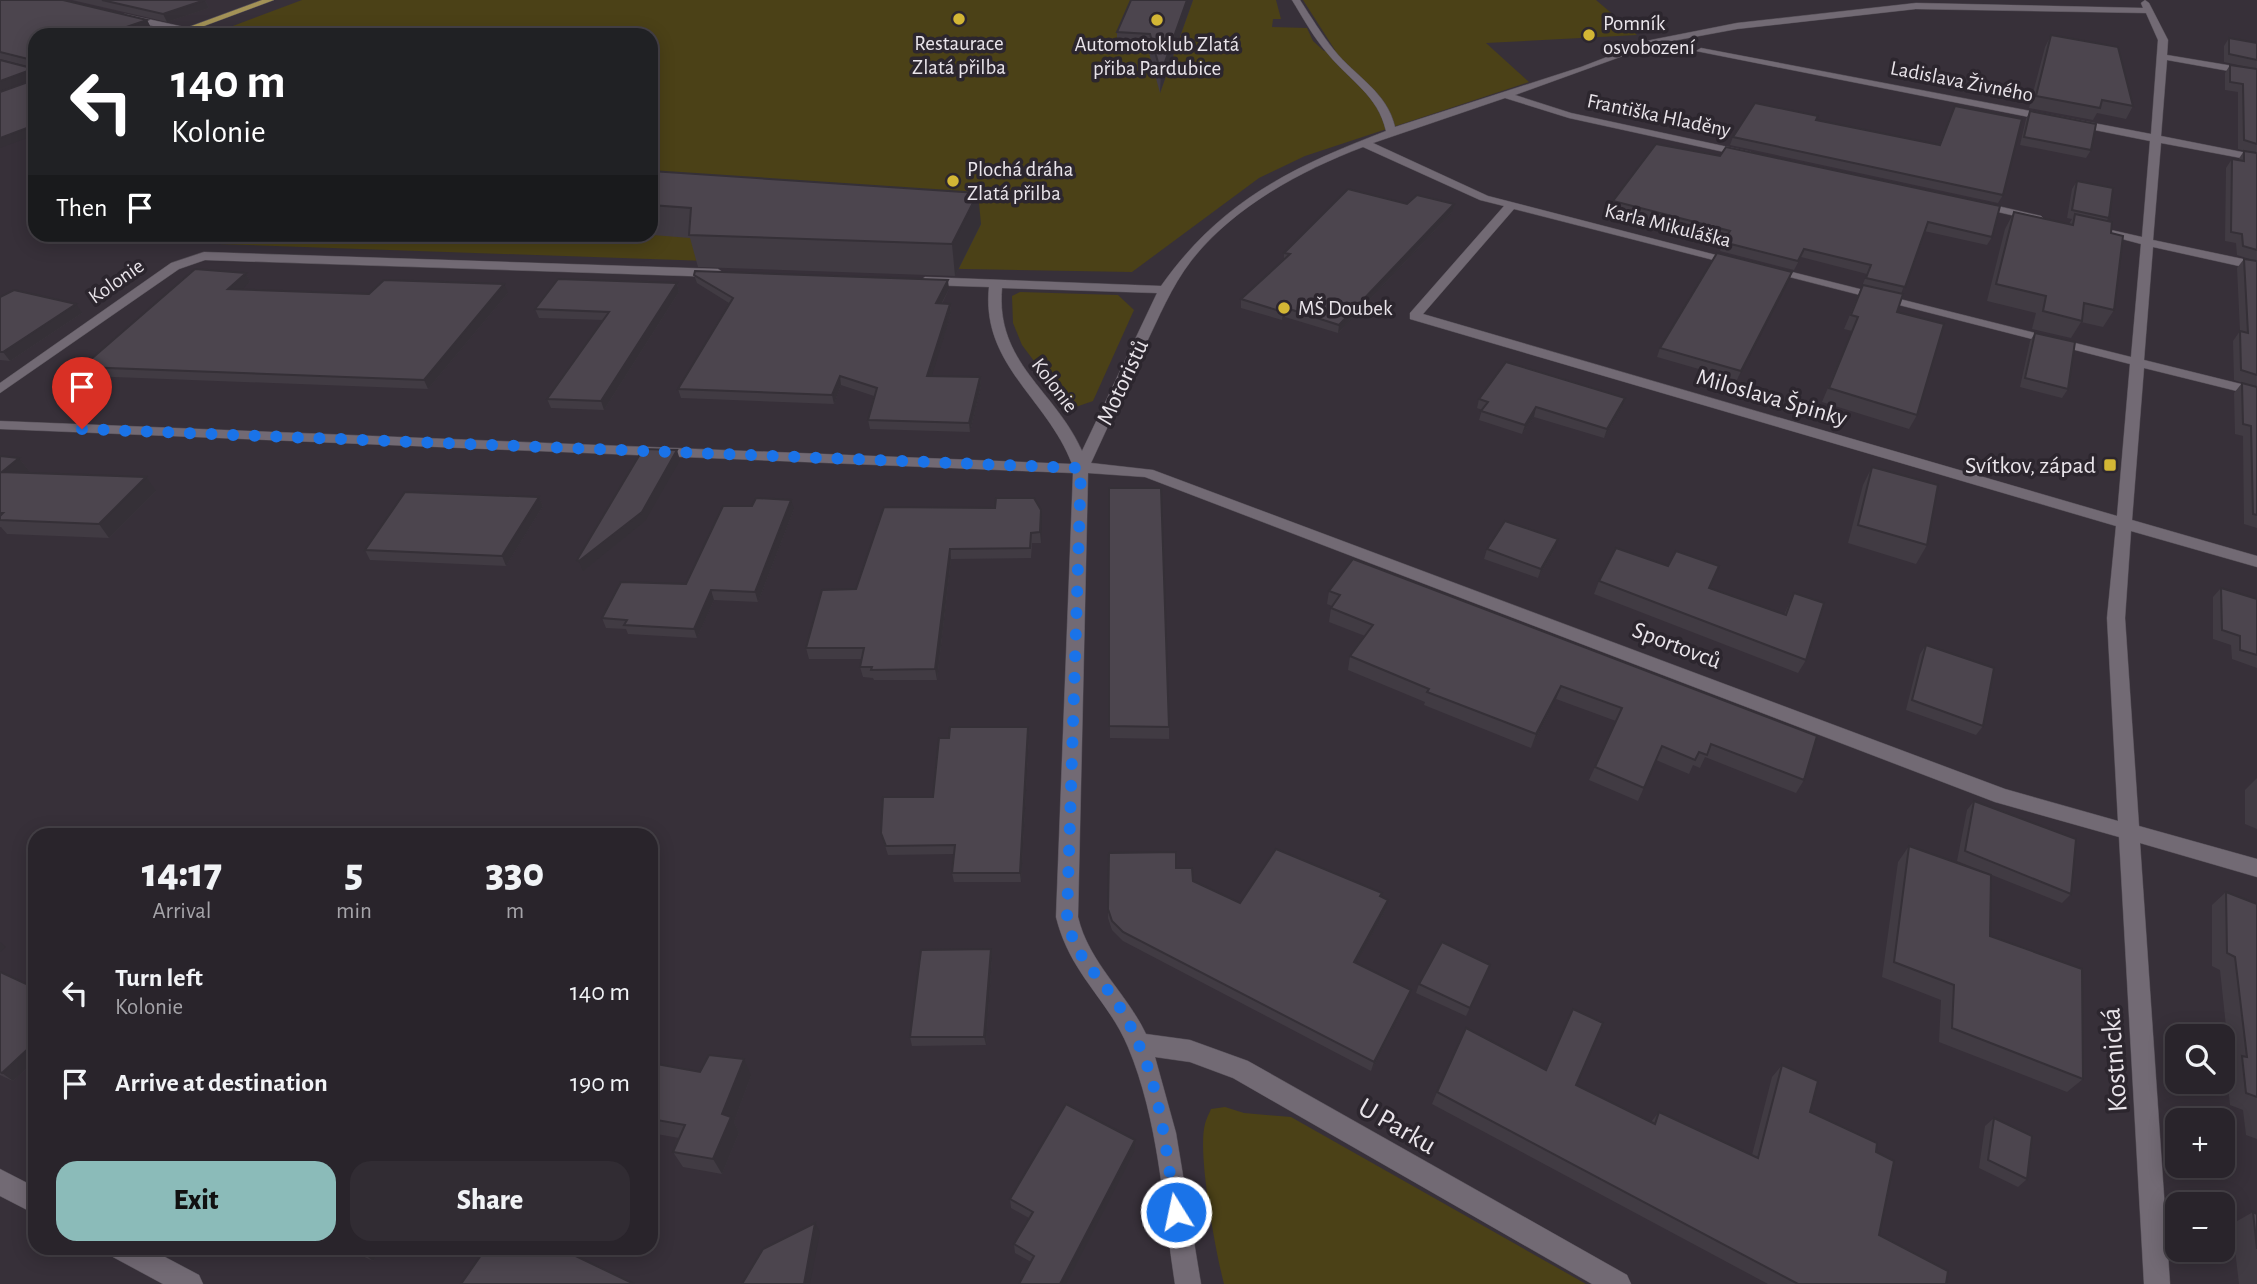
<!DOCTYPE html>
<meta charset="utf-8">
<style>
body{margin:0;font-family:"Alegreya Sans",sans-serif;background:#312c33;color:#f1f3f6;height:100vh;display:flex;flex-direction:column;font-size:26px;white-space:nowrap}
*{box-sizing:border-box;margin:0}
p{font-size:23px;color:#a5a4a9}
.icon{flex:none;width:38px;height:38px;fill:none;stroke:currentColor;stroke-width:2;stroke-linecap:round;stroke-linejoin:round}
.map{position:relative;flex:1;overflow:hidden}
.side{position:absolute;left:28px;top:828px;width:630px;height:427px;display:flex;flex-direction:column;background:#29242b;border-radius:21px;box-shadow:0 4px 18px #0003,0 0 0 2px #454147}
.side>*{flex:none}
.guide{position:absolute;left:28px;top:28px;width:630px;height:214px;border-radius:21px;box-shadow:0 4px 18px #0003,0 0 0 2px #454147;background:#202124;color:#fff;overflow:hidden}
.controls{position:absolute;left:2165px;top:1024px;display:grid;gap:14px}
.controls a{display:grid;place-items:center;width:70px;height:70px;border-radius:14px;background:#29242b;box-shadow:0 4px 18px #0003,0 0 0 2px #454147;font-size:35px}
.pin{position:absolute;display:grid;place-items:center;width:60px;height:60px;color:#fff;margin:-72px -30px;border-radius:50% 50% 50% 0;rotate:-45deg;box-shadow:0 0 7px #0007}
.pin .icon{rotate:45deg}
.me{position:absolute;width:77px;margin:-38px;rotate:350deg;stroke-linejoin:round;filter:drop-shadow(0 0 5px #0008)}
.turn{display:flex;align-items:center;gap:24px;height:147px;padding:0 28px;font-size:32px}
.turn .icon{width:91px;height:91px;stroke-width:2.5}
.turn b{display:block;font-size:49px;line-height:60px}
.then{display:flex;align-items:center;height:66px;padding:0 28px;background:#0003;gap:14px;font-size:26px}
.eta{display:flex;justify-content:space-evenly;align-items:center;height:119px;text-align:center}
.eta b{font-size:42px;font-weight:800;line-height:49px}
.cta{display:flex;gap:14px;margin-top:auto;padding:14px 28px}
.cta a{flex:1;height:80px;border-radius:21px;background:#8bbbb9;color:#111;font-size:28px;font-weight:800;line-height:80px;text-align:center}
.cta a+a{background:#312c33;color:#f1f3f6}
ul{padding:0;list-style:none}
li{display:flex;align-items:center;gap:21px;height:91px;padding:0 28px}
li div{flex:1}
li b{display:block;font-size:26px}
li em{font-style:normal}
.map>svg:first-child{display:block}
.green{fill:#4b4117}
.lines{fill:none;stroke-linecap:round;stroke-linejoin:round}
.minor-casing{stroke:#534d55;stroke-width:1}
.primary-casing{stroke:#534d55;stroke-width:1}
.minor{fill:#726a74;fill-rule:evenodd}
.primary{fill:#a39257;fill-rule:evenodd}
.wall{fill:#413b43}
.shaded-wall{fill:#353037}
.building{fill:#4c454e;stroke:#353037;stroke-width:2}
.route{stroke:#1a73e8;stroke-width:12;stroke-dasharray:0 21.6}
.poi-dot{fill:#d3b635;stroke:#2c262e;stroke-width:2.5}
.labels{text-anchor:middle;stroke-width:7;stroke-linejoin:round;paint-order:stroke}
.far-poi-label{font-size:21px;fill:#e9e4ea;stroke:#2c262e;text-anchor:start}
.far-street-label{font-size:21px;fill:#e9e4ea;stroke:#2c262e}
.street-label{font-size:24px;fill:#e9e4ea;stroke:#2c262e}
.poi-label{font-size:24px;fill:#e9e4ea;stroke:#2c262e;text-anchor:end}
.near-street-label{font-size:28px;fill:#e9e4ea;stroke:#2c262e}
</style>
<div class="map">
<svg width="2257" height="1284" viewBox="0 0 2257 1284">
<rect width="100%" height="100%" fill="#373039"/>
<!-- green -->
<g class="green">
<polygon points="302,0 1276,0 1281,19 1273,19 1272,27 1307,28 1313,41 1324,51 1335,50 1303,0 1596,0 1637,35 1486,43 1529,82 1305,156 1259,178 1132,272 909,268 189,243 178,235 651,234 651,35 209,35"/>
<polygon points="1020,292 1118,295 1134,310 1093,401 1070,409 1022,345 1013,323 1012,296"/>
<path d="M1225,1107L1244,1113L1291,1117L1586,1284H1224C1216,1253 1197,1153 1205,1124C1206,1119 1209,1114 1211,1109Z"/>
</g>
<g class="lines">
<!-- minor casing -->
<g class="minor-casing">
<g id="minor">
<path d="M1292,0H1300C1311,17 1322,35 1334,50C1356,77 1387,92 1395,127L1581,67L1651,40L1737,23L1916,3L2143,8L2141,3L2145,0L2149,3L2168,40L2167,55L2257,70V76L2167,60L2161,136L2257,155V161L2161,143L2153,240L2257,262V270L2153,247L2144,360L2257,388V396L2144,368L2132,520L2257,556V567L2131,531L2125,618L2139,826L2257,859V877L2140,843L2170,1284H2144L2119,837L1995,802L1145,477L1088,473L1078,917C1089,963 1126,992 1146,1034L1190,1040L1248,1061L1627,1275L1631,1284H1592L1233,1078L1190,1062L1155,1057L1176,1133L1201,1284H1175C1163,1206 1159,1121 1128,1047C1108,999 1070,974 1056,917L1073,473L0,429V421L1072,464C1047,398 981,365 989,287L925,285L919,281L925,277L1161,286C1221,201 1292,167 1386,131C1378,95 1350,81 1328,54C1314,38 1303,18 1292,0ZM1916,9L2146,13L2158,40L2151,134L1701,48L1696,51L2150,141L2142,237L2102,228L2096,232L2141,244L2131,357L1768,266L1762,270L2130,364L2117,516L1423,314L1514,209L1737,266L1743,262L1488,196L1373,143L1505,98L1569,118L1747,157L1752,154L1751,152L1571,113L1515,95L1656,44L1737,29ZM1363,147L1480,200L1504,206L1410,313V319L2116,526L2107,618L2118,821L2005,789L1153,470L1091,463C1109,424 1127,385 1145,346C1159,317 1171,287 1191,261C1233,207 1300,171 1363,147ZM1002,288L1157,293L1082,451C1055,390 995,363 1002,288Z"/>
<polygon points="125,14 184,27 188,30 184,33 122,19 121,17"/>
<polygon points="1976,201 2041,216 2043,218 2037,221 1972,206 1970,204"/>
<polygon points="204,252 718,269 724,273 718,277 205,260 179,269 0,393 0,383 171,263"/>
<polygon points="0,1169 35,1187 35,1214 0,1196"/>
<polygon points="109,1248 148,1248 199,1275 203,1284 163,1284 113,1257"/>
</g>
</g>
<!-- primary casing -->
<g class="primary-casing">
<polygon id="primary" points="262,0 274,0 180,35 167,35"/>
</g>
<!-- minor -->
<use href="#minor" class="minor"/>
<!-- primary -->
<use href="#primary" class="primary"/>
</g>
<!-- wall -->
<g class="wall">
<polygon points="0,0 147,20 151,28 35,35 35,68 0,59"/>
<polygon points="72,0 205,0 209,8 167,22"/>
<polygon points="1193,0 1160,93 1149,53 1117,51 1117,32"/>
<polygon points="2051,35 2133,106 2126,119 2097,113 2093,120 2029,108 2045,47"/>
<polygon points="2229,38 2257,43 2257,69 2224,62 2224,46"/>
<polygon points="2230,65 2257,69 2257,528 2244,524 2243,436 2235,434 2234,393 2242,383 2252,386 2234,380 2233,341 2240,331 2237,268 2244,259 2256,261 2237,255 2236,243 2225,241 2226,168 2232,159 2238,160 2244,151 2250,152 2238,149 2238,92 2225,90 2225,73"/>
<polygon points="1955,106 2003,195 1998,203 1730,145 1733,137 1817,120 1939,145"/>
<polygon points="2030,111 2091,150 2086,158 2020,145 2026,119"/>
<polygon points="1656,144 1992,237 1987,245 1924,231 1901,294 1897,312 1917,415 1909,429 1822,402 1852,331 1844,329 1867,274 1801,257 1794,270 1720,251 1725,239 1611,209 1613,201"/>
<polygon points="651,171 981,224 955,276 698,267 690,238 640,234 651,234"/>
<polygon points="2077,181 2109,218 2107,220 2111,233 2114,310 2103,327 2081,322 2071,338 2032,329 2036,313 1987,301 2005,229 2014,212 2069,224 2072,219 2067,218 2072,189"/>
<polygon points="1407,204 1452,212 1338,333 1285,317 1282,320 1241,308 1241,299 1284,260 1284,253"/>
<polygon points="1792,272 1737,380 1657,357 1660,348"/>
<polygon points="246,273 250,282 242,289 369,294 508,293 428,389 88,376 82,367"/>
<polygon points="694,275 949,289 942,304 950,304 951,313 931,376 980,377 981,386 970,432 870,429 868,420 874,396 841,385 834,404 681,398 678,389 729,303 697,283"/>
<polygon points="677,283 679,292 604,410 551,408 547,399 603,320 539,318 535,309"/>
<polygon points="0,297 82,313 10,361 0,360"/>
<polygon points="2035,333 2068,389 2062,398 2020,387 2030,341"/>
<polygon points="1479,399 1622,407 1604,438 1534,417 1522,434 1479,420 1482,410 1477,408"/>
<polygon points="0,456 19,458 30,472 29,473 156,491 109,538 7,534 1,527 0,527"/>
<polygon points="1872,467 1927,545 1916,564 1848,543 1863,485"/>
<polygon points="1109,488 1169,727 1169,739 1110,738"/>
<polygon points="539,497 543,506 506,566 370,560 365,550"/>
<polygon points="752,506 794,509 758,602 714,600 697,638 628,634 626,629 606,628 602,618 686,584"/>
<polygon points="1041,510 1041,543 1032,543 1031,558 951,559 937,680 874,680 873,678 863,677 860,667 862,659 809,659 806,648 856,589"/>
<polygon points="1487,549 1555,549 1538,578 1484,559"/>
<polygon points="1599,581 1709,588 1784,615 1794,593 1806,660 1798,673 1594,594"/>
<polygon points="2221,588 2257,599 2257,668 2232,659 2231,645 2213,639 2213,597"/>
<polygon points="1329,591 1804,780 1796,793 1705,757 1700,768 1693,765 1689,774 1656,760 1638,801 1589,780 1616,721 1556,699 1531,748 1424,705 1425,702 1348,670 1350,656 1365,636 1329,622 1331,608 1332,606 1327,604"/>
<polygon points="1926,645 1983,726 1976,735 1906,710 1920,654"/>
<polygon points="1028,727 1029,736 1021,882 954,882 952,873 954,854 888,855 881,833 933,797 949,738"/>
<polygon points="2257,778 2257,829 2245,824 2245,790"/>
<polygon points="1974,801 2071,894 2062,903 1957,861 1967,810"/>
<polygon points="1909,846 1990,936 2083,1079 2067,1092 1939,1042 1941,1000 1882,977 1898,862"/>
<polygon points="1109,853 1193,881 1240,903 1382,893 1381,897 1386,909 1356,963 1408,999 1371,1071 1123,941 1112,930 1108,918"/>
<polygon points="2226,892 2257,904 2257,1139 2246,1135 2243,1110 2230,1105 2226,1068 2230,1064 2220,970 2212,966 2212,905"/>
<polygon points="991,949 992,958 986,1045 912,1046 910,1037"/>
<polygon points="1490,965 1466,1016 1416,993 1419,984"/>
<polygon points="0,972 35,988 35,1061 13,1081 0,1075"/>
<polygon points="1573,1009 1576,1085 1651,1122 1659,1112 1752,1155 1772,1077 1782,1065 1810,1112 1876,1152 1879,1235 1946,1284 1768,1284 1432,1104 1437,1092 1545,1070"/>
<polygon points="651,1063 700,1072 751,1076 734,1122 739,1133 722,1174 683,1167 673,1152 679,1138 651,1133"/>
<polygon points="1994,1118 2027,1179 2018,1187 1979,1168 1985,1126"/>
<polygon points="1135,1140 1135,1150 1031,1262 1015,1253 1014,1244 1029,1218 1011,1208 1010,1199"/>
<polygon points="2253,1212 2257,1214 2257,1284 2239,1284 2232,1224"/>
<polygon points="346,1248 383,1248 373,1261"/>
</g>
<!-- shaded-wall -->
<g class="shaded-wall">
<polygon points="205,0 209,8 167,22 163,14"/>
<polygon points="1187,0 1193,0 1160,93 1161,73"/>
<polygon points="147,20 151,28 131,35 103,35"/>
<polygon points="30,70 34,78 0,91 0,81"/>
<polygon points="35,125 35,135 0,148 0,138"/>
<polygon points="978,193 981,224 955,276 952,244"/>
<polygon points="1454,204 1452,212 1338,333 1339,325"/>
<polygon points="1792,272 1789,281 1737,380 1741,371"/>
<polygon points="246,273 250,282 233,298 228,289"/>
<polygon points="948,280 949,289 937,312 936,303"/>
<polygon points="677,283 679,292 604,410 601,401"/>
<polygon points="504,284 508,293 428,389 424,380"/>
<polygon points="76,304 82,313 10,361 3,352"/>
<polygon points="950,304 951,313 929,385 927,376"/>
<polygon points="1286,308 1285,317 1282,320 1283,312"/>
<polygon points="840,376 841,385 834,404 832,395"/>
<polygon points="980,377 981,386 970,432 969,423"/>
<polygon points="1625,398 1622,407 1604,438 1607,429"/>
<polygon points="1536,407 1534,417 1522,434 1525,425"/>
<polygon points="677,450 680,460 645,521 583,571 579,561"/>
<polygon points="19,458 30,472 13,486 2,472"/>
<polygon points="146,477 156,491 109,538 99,524"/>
<polygon points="539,497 543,506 506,566 502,556"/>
<polygon points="791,500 794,509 758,602 755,592"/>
<polygon points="1041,510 1042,521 1041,543 1040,532"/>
<polygon points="1558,539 1555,549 1538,578 1541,569"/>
<polygon points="950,549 951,559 937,680 935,669"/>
<polygon points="711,590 714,600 697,638 694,629"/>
<polygon points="1561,686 1556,699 1531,748 1536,734"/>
<polygon points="1028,727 1029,736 1021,882 1020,873"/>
<polygon points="1388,900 1386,909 1352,971 1354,962"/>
<polygon points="0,942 6,947 0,952"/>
<polygon points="991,949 992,958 986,1045 984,1037"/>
<polygon points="1411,990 1408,999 1371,1071 1374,1062"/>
<polygon points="31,1046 35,1049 35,1061 13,1081 2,1073"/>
<polygon points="744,1059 751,1076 734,1122 739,1133 722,1174 713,1159 722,1114"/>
<polygon points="1135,1140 1135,1150 1066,1284 1060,1284"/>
<polygon points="815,1223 820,1232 810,1284 804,1284"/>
<polygon points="369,1248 383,1248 373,1261 364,1254"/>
</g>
<!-- building -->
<g class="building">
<polygon points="0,0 63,0 147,20 103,35 35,35 35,59 32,60 0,52"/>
<polygon points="102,0 205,0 163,14"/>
<polygon points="1131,0 1187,0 1161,73 1150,34 1117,32"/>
<polygon points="2051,35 2118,47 2133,106 2102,100 2100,108 2036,96"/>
<polygon points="2229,38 2257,43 2257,60 2229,54"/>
<polygon points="0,60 35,69 35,125 0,138 0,92 31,81 33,72 30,70 0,81"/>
<polygon points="2230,65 2257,69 2257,144 2244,140 2243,84 2230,82"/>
<polygon points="1755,103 1818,116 1816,120 1940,145 1955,106 2022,119 2003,195 1733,137"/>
<polygon points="2030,111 2096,124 2091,150 2024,137"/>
<polygon points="1656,144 1720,156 1726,147 2000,206 1992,237 1928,222 1905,287 1866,278 1871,265 1804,249 1798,261 1723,242 1730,231 1613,201"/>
<polygon points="2244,151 2257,153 2257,250 2243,246 2242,234 2231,232 2232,159 2244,161"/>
<polygon points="651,171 978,193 952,244 689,235 691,208 651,205"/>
<polygon points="2077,181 2113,188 2109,218 2072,210"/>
<polygon points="1348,189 1407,204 1417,195 1454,204 1339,325 1286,308 1283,312 1241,299 1290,254 1284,253"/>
<polygon points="2014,212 2073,225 2075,214 2112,222 2111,233 2123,236 2114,310 2084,303 2082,321 2043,311 2046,296 1996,284"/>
<polygon points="1717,253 1792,272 1741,371 1660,348"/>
<polygon points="2244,259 2257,261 2257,375 2241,370 2240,331 2248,333"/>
<polygon points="195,269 246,273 228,289 369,294 384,280 504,284 424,380 82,367"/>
<polygon points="695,271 948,280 936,303 950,304 927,376 980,377 969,423 868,420 877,388 840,376 832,395 678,389 733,298 694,275"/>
<polygon points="558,279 677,283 601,401 547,399 609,312 535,309"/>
<polygon points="1863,285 1903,294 1897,312 1944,324 1917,415 1829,388 1858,317 1851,315"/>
<polygon points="14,290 76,304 3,352 0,352 0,297"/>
<polygon points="2035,333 2075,342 2068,389 2025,378"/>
<polygon points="1506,362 1625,398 1607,429 1536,407 1525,425 1481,411 1488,402 1479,399"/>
<polygon points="2242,383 2257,387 2257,515 2253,514 2251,426 2243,424"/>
<polygon points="643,449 677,450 642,512 579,561 577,560"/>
<polygon points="0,456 19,458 2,472 146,477 99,524 0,520 0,516 3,513 0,513"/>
<polygon points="1872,467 1938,485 1927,545 1858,525"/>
<polygon points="1109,488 1161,488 1169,727 1109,726"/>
<polygon points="405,492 539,497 502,556 365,550"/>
<polygon points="756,498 791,500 755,592 711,590 694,629 624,625 627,620 602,618 621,582 686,584 723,506 752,506"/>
<polygon points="996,498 1034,498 1041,510 1040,532 1031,533 1030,548 950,549 935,669 871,670 872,667 860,667 864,648 806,648 822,590 856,589 884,507 995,508"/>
<polygon points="1505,521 1558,539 1541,569 1487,549"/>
<polygon points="1616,548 1668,566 1676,551 1719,566 1709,588 1786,615 1794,593 1824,603 1806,660 1599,581"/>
<polygon points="1353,559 1817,736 1804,780 1711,744 1707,755 1699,752 1695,760 1662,746 1644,788 1595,767 1622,708 1561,686 1536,734 1427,692 1429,689 1350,656 1373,625 1331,608 1340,595 1329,591"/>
<polygon points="2221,588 2257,599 2257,655 2240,650 2240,636 2222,630"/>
<polygon points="1926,645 1994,668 1983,726 1912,700"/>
<polygon points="950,727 1028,727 1020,873 952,873 955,845 886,846 881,833 883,797 933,797 939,738 949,738"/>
<polygon points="1974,801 2076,839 2071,894 1965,851"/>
<polygon points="1909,846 1991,875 1990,936 2082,969 2083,1079 1952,1028 1954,985 1894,962"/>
<polygon points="1276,849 1382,893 1380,896 1388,900 1354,962 1411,990 1374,1062 1123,932 1112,921 1108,909 1109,853 1176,852 1176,868 1192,868 1193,881 1240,903"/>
<polygon points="2226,892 2257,904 2257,1097 2246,1093 2242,1056 2247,1057 2235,957 2227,953"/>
<polygon points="1442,942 1490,965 1470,1008 1419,984"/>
<polygon points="991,949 984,1037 910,1037 921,950"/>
<polygon points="0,972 35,988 35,1048 31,1046 2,1073 0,1072"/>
<polygon points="1573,1009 1603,1023 1576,1085 1655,1124 1659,1112 1758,1158 1782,1065 1818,1081 1810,1112 1877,1143 1876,1152 1894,1161 1879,1235 1948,1271 1946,1284 1798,1284 1437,1092 1466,1028 1546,1070"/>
<polygon points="709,1055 744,1059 722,1114 731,1117 713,1159 673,1152 685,1125 651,1119 651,1063 700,1072"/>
<polygon points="1066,1104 1135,1140 1060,1284 1019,1284 1034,1256 1014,1244 1033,1212 1010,1199"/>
<polygon points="1994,1118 2032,1136 2027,1179 1988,1160"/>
<polygon points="2253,1212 2257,1214 2257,1249"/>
<polygon points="815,1223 804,1284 742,1284 763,1249"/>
<polygon points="352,1248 369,1248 364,1254"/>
<polygon points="486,1248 559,1248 634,1284 461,1284"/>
</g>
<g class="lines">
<!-- route -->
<path class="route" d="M82,429L1081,468L1067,917C1074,957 1094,969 1115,1000C1124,1013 1132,1028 1138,1043C1162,1094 1166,1156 1176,1212"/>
</g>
<!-- markers -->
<g class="poi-dot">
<circle cx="959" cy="19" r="7"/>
<circle cx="1157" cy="20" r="7"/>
<circle cx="1589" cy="35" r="7"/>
<circle cx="953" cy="181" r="7"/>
<circle cx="1284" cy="308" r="7"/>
<rect x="2103" y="458" width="14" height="14" rx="3.5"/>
</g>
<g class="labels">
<!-- far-poi labels -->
<g class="far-poi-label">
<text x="1603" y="30">Pomník<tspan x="1603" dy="24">osvobození</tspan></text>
<text x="959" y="50" text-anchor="middle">Restaurace<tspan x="959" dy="24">Zlatá přilba</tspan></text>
<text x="1157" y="51" text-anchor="middle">Automotoklub Zlatá<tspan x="1157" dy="24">přiba Pardubice</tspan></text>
<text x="967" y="176">Plochá dráha<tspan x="967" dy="24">Zlatá přilba</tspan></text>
<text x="1298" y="315">MŠ Doubek</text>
</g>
<!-- far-street labels -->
<g class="far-street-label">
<text transform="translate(1962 81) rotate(11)" y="7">Ladislava Živného</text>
<text transform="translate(1659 115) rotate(12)" y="7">Františka Hladěny</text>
<text transform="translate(1668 225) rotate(14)" y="7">Karla Mikuláška</text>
<text transform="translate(116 281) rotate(-35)" y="7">Kolonie</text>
<text transform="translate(1055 385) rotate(53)" y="7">Kolonie</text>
</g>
<!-- street labels -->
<g class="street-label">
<text transform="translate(1122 382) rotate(-65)" y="8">Motoristů</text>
<text transform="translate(1772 397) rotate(16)" y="8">Miloslava Špinky</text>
<text transform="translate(1677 645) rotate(21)" y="8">Sportovců</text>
</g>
<!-- poi labels -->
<g class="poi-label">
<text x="2096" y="473">Svítkov, západ</text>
</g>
<!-- near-street labels -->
<g class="near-street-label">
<text transform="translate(2113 1060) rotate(-94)" y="10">Kostnická</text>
<text transform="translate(1398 1125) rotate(30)" y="10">U Parku</text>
</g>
</g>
</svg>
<div class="controls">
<a><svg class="icon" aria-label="search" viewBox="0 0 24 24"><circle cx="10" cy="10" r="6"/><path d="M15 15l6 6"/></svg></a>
<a>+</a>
<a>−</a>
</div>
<div class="pin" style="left:82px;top:429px;background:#d93025"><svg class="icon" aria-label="arrive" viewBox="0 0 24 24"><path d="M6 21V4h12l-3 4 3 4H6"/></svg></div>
<svg class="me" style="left:1176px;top:1212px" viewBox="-20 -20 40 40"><circle r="17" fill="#1a73e8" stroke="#fff" stroke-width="3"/><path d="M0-11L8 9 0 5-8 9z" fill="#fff"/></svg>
<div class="guide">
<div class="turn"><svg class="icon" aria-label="left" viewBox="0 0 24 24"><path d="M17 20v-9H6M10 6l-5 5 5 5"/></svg><div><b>140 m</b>Kolonie</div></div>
<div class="then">Then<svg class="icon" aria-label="arrive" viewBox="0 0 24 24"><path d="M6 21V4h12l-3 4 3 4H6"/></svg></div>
</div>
<section class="side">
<div class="eta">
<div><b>14:17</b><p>Arrival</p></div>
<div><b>5</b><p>min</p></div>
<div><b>330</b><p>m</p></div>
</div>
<ul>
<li><svg class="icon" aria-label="left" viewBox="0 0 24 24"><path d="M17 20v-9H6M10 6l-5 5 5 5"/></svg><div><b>Turn left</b><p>Kolonie</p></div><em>140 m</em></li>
<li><svg class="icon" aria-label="arrive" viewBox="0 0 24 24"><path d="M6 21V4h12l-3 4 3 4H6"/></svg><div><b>Arrive at destination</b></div><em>190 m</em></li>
</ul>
<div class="cta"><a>Exit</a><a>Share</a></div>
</section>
</div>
